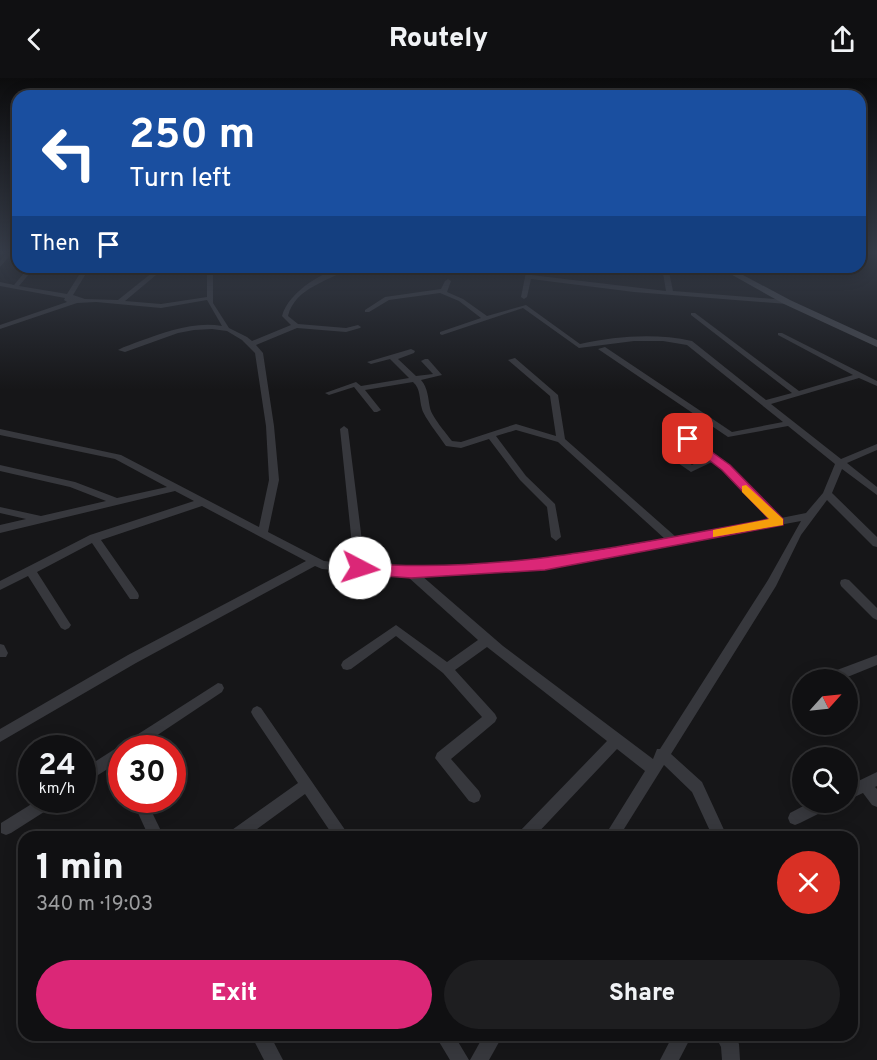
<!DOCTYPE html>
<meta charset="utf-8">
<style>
body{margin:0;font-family:Overpass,sans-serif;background:#1e1e20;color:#f1f3f6;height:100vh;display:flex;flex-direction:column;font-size:22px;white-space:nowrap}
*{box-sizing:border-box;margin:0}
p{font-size:20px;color:#9c9d9f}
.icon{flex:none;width:33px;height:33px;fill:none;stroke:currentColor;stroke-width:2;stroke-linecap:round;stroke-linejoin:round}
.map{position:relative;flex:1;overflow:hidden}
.panel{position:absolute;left:18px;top:753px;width:840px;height:210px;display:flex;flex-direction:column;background:#101012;border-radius:18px;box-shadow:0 3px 15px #0003,0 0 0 2px #303032}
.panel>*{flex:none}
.hud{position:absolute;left:12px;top:12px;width:854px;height:183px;border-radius:18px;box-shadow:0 3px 15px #0003,0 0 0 2px #303032;background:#1a4fa0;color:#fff;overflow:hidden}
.needle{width:39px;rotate:63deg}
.tools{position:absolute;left:792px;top:591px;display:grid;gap:12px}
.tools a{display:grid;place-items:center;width:66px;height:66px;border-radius:50%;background:#101012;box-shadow:0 3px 15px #0003,0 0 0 2px #303032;font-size:30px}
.speed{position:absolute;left:18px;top:657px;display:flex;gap:12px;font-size:30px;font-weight:700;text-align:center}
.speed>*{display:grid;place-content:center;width:78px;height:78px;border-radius:50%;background:#101012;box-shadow:0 3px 15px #0003,0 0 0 2px #303032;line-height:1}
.speed small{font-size:15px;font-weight:400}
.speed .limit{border:9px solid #d22;background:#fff;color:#111}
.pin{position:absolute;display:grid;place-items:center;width:51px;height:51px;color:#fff;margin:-26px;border-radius:12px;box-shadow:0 3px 9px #0006}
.me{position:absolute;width:66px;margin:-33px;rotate:95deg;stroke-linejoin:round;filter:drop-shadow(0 0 4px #0008)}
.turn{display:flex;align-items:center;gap:21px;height:126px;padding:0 18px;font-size:27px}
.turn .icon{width:78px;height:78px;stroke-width:2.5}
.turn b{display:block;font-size:42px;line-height:51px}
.then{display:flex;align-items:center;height:57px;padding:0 18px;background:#0003;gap:12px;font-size:22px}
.round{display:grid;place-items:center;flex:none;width:63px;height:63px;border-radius:32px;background:#1e1e20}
.headline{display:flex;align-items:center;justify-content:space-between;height:102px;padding:0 18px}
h1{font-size:36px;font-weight:800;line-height:45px}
.primary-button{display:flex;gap:12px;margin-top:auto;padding:12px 18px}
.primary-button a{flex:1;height:69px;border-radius:36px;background:#db2777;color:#fff;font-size:24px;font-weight:800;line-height:69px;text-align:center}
.primary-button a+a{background:#1e1e20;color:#f1f3f6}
header{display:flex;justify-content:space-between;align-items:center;height:78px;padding:0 18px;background:#101012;font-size:27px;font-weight:800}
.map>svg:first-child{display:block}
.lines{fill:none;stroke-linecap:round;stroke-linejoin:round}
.street{fill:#37383d;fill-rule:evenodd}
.secondary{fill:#45474d;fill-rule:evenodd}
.route{fill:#db2777;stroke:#8e194d;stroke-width:1.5}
.slow{fill:#f59e0b}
</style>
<header><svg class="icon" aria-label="back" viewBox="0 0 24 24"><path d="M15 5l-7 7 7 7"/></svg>Routely<svg class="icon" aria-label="share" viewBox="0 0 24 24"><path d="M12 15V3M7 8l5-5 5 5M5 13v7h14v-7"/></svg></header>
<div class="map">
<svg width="877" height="982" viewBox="0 0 877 982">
<rect width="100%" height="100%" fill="#161618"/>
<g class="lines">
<!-- street -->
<g class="street">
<polygon points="6,175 12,175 0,189 0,183"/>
<path d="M29,189H35L19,208L67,216L84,189H90L73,217L85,221L118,222L158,190H162V192L125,223L161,226L207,219V189H213V225L229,250L247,259L252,263L291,247L282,238C288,214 327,189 351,189C330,203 295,209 288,238L298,246L346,250L358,247L361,249L360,250L346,254L297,250L256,267L263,275L274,348L279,402L268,454L324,483L354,486L340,351L344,348L348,351L365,487L411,491L545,483L665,461L558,364L516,352L496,358L526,398L555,426L561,459L556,463L551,459L547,429L520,402L489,361L461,370L446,368C440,359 424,339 422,331C419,321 421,311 413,304L365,312L381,332L377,334H374L354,309L329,317L325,315L356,304L361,308L409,300L390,281L371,286L367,284L411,271L415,273L414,275L398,281L416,298L433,296L421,283L425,281H428L442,297L421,302C428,310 428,320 430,330C432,339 446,355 452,363L461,364L516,346L556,358L550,318L508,282L515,280L558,317L565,361L676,459L771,442L723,392L712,384L691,394L662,374V370L682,361L665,348V344H671L714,376L717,377L781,440L806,435L823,415L835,386L788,348L728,359L598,271L605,269L732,354L783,344L687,267L663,263H634L579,270L523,230L442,257L440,256V254L481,240L459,223L440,215L389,222L369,234H365V232L385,219L441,211L445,203L448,201L451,203L447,214L463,221L487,238L526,227L580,266C617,258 655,255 692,263L766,322L792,315L691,237V235H695L799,313L853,297L778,257V255H782L877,303V308L859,300L771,326L841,381L877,366V372L847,385L877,409V417L842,391L832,415L877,459V469L873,468L827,422L801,457L776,508L671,676L702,704L725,754L723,759H708L710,753L692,714L664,687L619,759H604L645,693L617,671L534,759H517L519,754L607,663L487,569L455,592L495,636L497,640L495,644L451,681L479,713L481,718L479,723L474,725L469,723L435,680L437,675L482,639L443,595L396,558L351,591L347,592L343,591L341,587L343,583L396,547L447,584L478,562L408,499L322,491L315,488L136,585L0,664V651L128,577L306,483L202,428L101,462L138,515L139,518L138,521H130L92,465L37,494L69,544L71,547L69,550L65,552L61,550L28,498L0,512V503L90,457L194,423L175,413L0,455V447L26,441L0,435V429L41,438L106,423L70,409L0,393V387L75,404L117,420L167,409L115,381L0,357V351L121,377L259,449L269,402L266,348L255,275L242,262L227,253L212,251L194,252L178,255L125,274L118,272C125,268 133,266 140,263C166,254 194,243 222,248L207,222L161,230L96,224L77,225L0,251V247L67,224L64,222L65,220L0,208V204L14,207ZM687,365L706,379L692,387L671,372ZM801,443L768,502L660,671H657L653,681L503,568L422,498L545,491Z"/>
<polygon points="527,189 533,189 531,197 666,213 662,189 668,189 673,213 787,222 790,224 787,226 634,214 531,201 527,219 524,221 521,219"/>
<polygon points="845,501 849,502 877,530 877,542 873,540 841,508 840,505 841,502"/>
<polygon points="0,566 4,567 8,575 6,579 0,579"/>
<polygon points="877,577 877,587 840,602 819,602 821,598"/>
<polygon points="218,605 222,606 224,610 222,614 138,670 122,670 122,682 82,707 82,692"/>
<polygon points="802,605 802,616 801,616 797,615 795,611 798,606"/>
<polygon points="257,628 261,630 350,759 334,759 305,716 246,759 227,759 229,754 298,705 253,638 251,634 253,630"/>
<polygon points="877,694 877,708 875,709 877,711 877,729 872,727 863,715 848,722 848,708"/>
<polygon points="38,722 57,722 55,727 11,755 6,757 1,755 1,745"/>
<polygon points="132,722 146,722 164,759 149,759"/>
<polygon points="811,724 834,724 832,729 800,745 795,747 790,745 788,740 790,735"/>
<polygon points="251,957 270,957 283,982 264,982"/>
<polygon points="435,957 454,957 469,982 450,982"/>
<polygon points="484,957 503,957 489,982 470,982"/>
<polygon points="673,957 692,957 679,982 660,982"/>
<polygon points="715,957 734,957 739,966 740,982 722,982 721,969"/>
</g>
<!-- secondary -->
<polygon class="secondary" points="718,189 728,189 790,222 877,262 877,269 784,226"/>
</g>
<!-- sky -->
<linearGradient id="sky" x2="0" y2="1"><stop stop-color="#0c0c0d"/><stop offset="0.56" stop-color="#363c48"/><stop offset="1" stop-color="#363c48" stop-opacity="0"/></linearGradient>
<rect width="877" height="312" fill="url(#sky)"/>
<!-- route -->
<path class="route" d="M688,357L730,387L783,441V447L545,492L411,500L360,496L353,490L360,485C498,497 633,466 769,441L722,392L684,363V358Z"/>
<!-- slow -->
<polygon class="slow" points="746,407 783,441 783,447 713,459 713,452 769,441 742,414 742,408"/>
</svg>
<div class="tools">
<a><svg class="needle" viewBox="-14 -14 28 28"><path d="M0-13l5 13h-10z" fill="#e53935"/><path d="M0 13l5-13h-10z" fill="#9c9d9f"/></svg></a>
<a><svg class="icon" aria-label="search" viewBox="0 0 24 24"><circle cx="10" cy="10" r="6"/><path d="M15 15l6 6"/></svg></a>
</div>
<div class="speed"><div>24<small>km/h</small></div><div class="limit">30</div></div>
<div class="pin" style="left:688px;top:361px;background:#d93025"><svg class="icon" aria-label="arrive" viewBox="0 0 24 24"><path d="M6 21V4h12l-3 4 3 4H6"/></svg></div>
<svg class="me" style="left:360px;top:490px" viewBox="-20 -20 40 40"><circle r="19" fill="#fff"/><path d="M0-13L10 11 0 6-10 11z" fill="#db2777"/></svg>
<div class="hud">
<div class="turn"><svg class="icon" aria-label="left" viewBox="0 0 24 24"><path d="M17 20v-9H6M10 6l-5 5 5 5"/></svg><div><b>250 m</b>Turn left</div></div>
<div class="then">Then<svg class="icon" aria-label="arrive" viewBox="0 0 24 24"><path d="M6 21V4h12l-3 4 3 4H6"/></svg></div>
</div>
<section class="panel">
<div class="headline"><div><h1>1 min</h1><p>340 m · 19:03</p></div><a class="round" style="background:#d93025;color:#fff"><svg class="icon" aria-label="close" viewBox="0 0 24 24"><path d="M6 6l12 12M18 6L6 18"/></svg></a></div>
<div class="primary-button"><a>Exit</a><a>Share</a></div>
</section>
</div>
